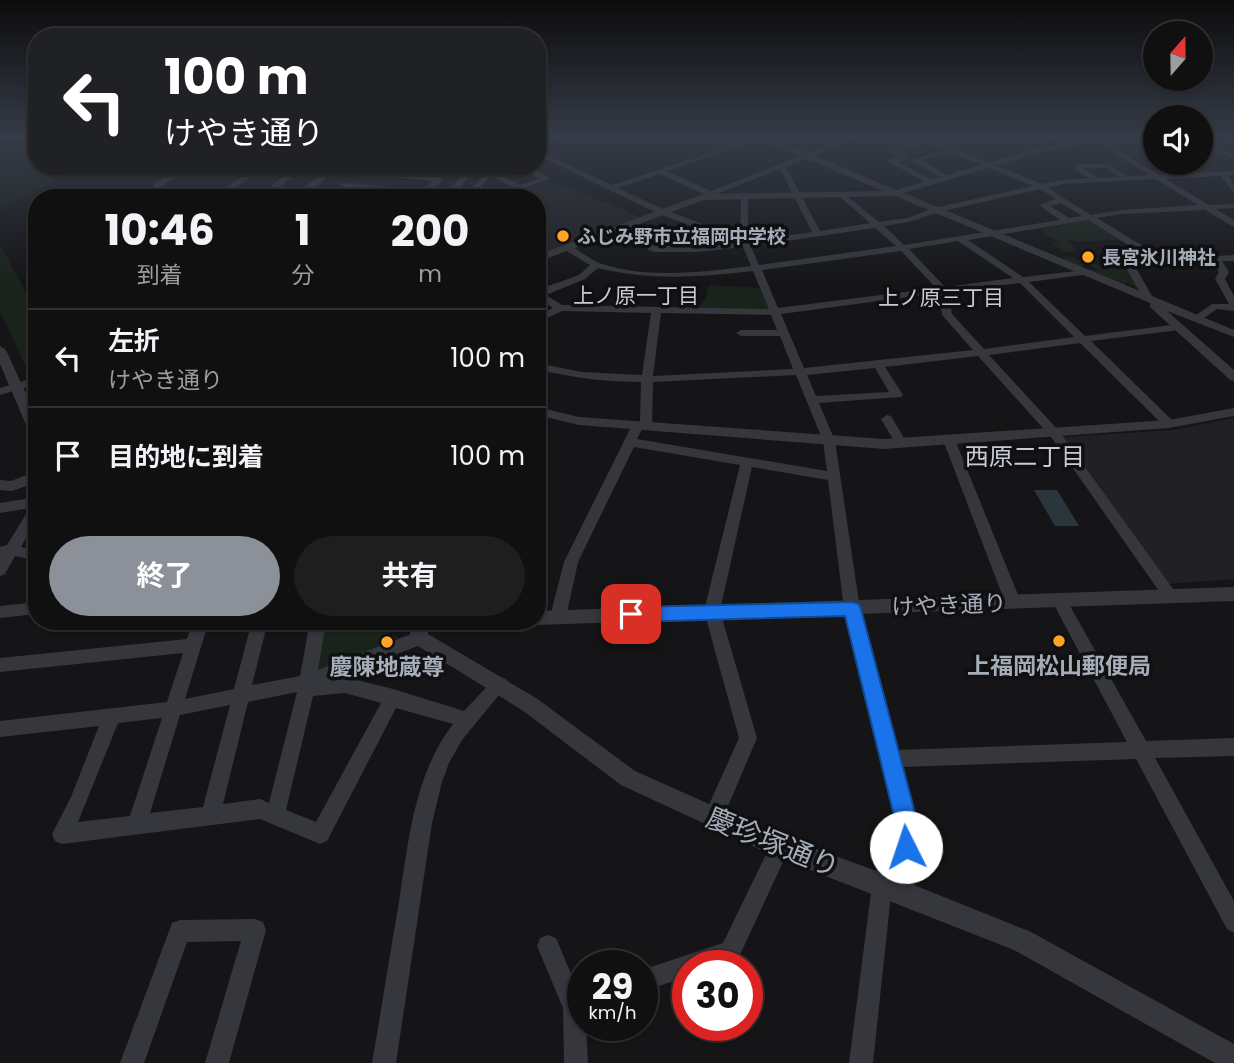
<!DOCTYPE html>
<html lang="ja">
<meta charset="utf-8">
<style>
body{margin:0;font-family:Poppins,"Noto Sans JP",sans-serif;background:#1e1e1f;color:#f1f3f6;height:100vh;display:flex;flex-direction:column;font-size:26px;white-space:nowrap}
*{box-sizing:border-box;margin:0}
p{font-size:23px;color:#9c9d9f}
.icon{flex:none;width:38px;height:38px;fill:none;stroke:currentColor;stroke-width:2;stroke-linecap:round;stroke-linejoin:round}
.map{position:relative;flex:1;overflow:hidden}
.side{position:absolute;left:28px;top:189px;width:518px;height:441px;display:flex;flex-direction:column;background:#101011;border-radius:28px;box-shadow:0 2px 5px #0004,0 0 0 2px #303031}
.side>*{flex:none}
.guide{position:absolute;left:28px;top:28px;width:518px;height:147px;border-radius:28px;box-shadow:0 2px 5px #0004,0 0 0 2px #303031;background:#202124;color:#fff;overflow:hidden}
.needle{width:46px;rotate:20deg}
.buttons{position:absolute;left:1143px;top:21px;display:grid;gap:14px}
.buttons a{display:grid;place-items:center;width:70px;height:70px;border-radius:50%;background:#101011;box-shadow:0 2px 5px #0004,0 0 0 2px #303031;font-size:35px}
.speed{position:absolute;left:567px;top:950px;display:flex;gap:14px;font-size:35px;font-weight:700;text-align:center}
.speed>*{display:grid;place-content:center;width:91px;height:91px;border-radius:50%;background:#101011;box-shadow:0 2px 5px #0004,0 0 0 2px #303031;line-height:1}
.speed small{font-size:18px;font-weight:400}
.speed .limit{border:10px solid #d22;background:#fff;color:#111}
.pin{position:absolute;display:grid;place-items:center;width:60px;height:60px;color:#fff;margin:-30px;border-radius:14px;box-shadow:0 4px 10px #0006}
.me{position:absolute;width:77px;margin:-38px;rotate:356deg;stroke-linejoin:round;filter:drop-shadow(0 0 5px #0008)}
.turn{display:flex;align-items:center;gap:24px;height:147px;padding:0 21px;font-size:32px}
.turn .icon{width:91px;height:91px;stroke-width:2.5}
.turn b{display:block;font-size:49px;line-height:60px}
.eta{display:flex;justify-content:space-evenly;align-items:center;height:119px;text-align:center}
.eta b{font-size:42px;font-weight:700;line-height:49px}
.cta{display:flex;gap:14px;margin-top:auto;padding:14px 21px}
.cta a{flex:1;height:80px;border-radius:42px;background:#8c9099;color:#fff;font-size:28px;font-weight:700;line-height:80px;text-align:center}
.cta a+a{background:#1e1e1f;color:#f1f3f6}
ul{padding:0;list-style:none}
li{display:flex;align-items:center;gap:21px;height:98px;padding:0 21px;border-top:2px solid #303031}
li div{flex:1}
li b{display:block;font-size:26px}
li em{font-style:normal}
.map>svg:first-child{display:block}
.built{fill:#212124}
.green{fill:#1a231b}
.water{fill:#2a363c}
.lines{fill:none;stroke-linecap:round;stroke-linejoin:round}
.minor{fill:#35373d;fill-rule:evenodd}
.tertiary{fill:#35373d;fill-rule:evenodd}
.primary{fill:#51545c;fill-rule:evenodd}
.route{fill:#1a73e8;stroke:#114b97;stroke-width:2}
.poi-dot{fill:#ffa425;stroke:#101012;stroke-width:2.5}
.labels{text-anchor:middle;stroke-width:7;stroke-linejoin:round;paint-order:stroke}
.far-poi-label{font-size:19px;font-weight:bold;fill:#a5adb9;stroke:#101012;text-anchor:start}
.far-neighbourhood-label{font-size:21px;fill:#c7cbd4;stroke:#101012}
.street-label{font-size:23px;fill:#a5adb9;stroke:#101012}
.poi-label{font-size:23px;font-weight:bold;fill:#a5adb9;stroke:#101012}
.neighbourhood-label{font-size:24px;fill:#c7cbd4;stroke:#101012}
.near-street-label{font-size:28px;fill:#a5adb9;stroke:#101012}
</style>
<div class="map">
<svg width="1234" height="1063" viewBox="0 0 1234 1063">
<rect width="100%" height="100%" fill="#151517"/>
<!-- built -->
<g class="built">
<polygon points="547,181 590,196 640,217 537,255 537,198 491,198"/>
<polygon points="1234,418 1234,579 1165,584 1063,439 1064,437 1174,430"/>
</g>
<!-- green -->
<g class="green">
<polygon points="37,137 37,166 82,166 0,210 0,144"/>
<path d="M1087,220L1120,240C1100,240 1087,243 1067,240L1076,250L1066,253L1052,244L1061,242L1048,236L1042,229Z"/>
<polygon points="0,245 37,312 37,378 32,380 0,311"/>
<path d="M1064,257L1074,258L1083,264L1080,268L1099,271L1089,264L1102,265L1108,259C1127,262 1132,275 1142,291L1127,283L1125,284L1126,287L1062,263Z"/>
<polygon points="710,285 762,288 771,311 698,309 708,294 706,293"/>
<polygon points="323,621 363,621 399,638 397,641 317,671"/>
</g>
<!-- water -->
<polygon class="water" points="1034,490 1057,490 1079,526 1055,526"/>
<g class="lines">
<!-- minor -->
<g class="minor">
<path d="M854,135H863L786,167L820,231L870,223L839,196L838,194L842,192L879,222L907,218L934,208L1033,186L950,152L921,160L952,178L945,180L911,160L944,150L928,143L898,151L909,158L898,162L936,182L929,184L887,161L898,157L890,152V150L922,141L911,135H920L929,139L953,135L935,141L1042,184L1063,180L1089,178L1075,170V166L1079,164H1108L1128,176L1149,175L1086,135H1094L1159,175L1234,171V175L1228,176L1234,185V193L1221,176L1166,179L1209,205L1234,204V208L1216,209L1234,220V227L1205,210L1122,214L1097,218L1164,259L1234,255V261H1222L1229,272L1225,279L1234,296V311L1217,309L1201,320L1192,318L1212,304H1229L1215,279L1219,272L1213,262L1135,266L1153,298L1148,301L1143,298L1124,264L1129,261L1152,260L1088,220L968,240L1023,277L1085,270L1087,272L1082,275L1029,282L1085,336L1179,324L1184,327L1179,330L1091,341L1173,421L1175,424L1169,428L1165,427L1080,343L989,355L1059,431L1176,593L1179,597L1176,601L1171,603L1166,601L1051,437L978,356L885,367L903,395L901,397L819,403L835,441L860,609L897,750L1127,742L1052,601L1055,597L1060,595L1065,597L1146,741L1234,738V756L1155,758L1234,901V933L1227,929L1136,759L902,767L917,824L914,893L911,900L904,903L897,900L894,893L897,824L844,609L828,480L752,467L720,611L757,738L720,825L713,828L706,825L703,818L739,738L704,611L740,465L634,447L578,562L566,617L564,622L558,623L552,622L550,617L564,562L632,425L634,422H640L641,382C606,382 572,378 537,369V363L582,372L642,375L651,313L562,311L537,323V316L553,308L537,297V290L579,275L590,265L565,250V246L568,245C580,250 590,260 602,264C649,279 703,272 751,266L743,247L696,252H654L609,233V229H615L655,246H696L736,242L659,214L537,155V150L612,185L762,136V138L667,171L711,191ZM1083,168H1106L1119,177L1099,178ZM780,169L812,232L748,241V196L741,198L740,238L665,210L618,188L660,174L704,194L699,197L703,199ZM1156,179L1198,205L1122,210L1091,215L1048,188L1063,184ZM1040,189L1056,199L1039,205L1060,220L904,245L884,226L909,222L939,212ZM1061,203L1082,216L1069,218L1050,206ZM875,228L896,246L759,265L751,246ZM958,241L1013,278L945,287L909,249ZM901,251L936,288L778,308L762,270ZM598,268C650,281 700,277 753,271L769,309L562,305L546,295L585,279ZM1020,283L1074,337L984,349L952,314L948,292ZM939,293L942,315L973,350L804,368L781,314ZM661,313L771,315L777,330H741L736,333L741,336H780L793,369L653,376ZM875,368L889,392L816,396L807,375ZM796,375L823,441L827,471L637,439L642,429H650L652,426L653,382Z"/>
<polygon points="1044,135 1053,135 1071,144 1066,145"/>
<polygon points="182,166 190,166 161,187 160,198 152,198 154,184"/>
<polygon points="258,166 266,166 221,198 211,198"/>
<polygon points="298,166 337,166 439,177 443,179 424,198 415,198 418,195 344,187 340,185 344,183 423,190 433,181 334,171 312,190 313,198 305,198 305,187 326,170 306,167 279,187 275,198 267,198 273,184"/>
<polygon points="472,166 479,166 450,198 441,198"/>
<polygon points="518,166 527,166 550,179 494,198 481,198 513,187 490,176 470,198 462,197 488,172 497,172 520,185 540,179"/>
<polygon points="37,377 37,384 0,395 0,388"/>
<polygon points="887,415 891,416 907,443 905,446 901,447 897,446 881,419"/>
<polygon points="949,436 955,440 1021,602 1018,606 1013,608 1008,606 1005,602 943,440"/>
<polygon points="37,497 37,519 21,547 37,550 37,561 15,556 5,574 0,576 0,547 7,545 30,508 0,513 0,503"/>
<polygon points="37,602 37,614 0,618 0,606"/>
<path d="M193,621H209L185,699L234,689L252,621H268L252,685L300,676L310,621H326L318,670L419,631L425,633L427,638L425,643L335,679L345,677L393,689L464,711L494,679L500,677L506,679L508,684L462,740L449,763L442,782L432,823L396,1063H372C381,1011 389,960 398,908C408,846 413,776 453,724L396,708L327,841L320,844L260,819L62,844L55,841L52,834L71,797L99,726L0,737V721L167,702L183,653L0,672V658L187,639ZM297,692L269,803L260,799L223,804L248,702ZM345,693L381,703L316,822L286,810L313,696ZM230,705L203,807L150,813L180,715ZM162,718L130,816L78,822L118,723Z"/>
<polygon points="780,837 787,840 790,847 738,959 718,966 688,966 688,976 642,992 642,970 723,943 773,840"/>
<polygon points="882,875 889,878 892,885 873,1063 849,1063 872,885 875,878"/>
<polygon points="255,919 263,922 266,930 229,1063 205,1063 241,941 187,942 144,1063 120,1063 172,923 180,920"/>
<polygon points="548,935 556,938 579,993 583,992 583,1026 586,1026 588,1063 564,1063 563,1008 537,946 540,938"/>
</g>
<!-- tertiary -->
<g class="tertiary">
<polygon points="554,135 567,135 537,144 537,140"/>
<polygon points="749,135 760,135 810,153 896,190 1034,149 1074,141 1155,138 1155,142 1074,145 1039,153 904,193 1234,330 1234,337 1167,311 1234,370 1234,381 1230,380 1150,307 1150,303 895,196 704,200 537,262 537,255 703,194 883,191"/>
<polygon points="1200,138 1234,155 1234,160 1200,143"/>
<polygon points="0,346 6,350 37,418 37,438 30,434 0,364"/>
<polygon points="537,407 579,417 884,439 1169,420 1234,408 1234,416 1169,428 884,449 579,425 537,415"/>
<polygon points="37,471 37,482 12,491 0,490 0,480 11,481"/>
<polygon points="1234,587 1234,601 537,625 530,621 537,621 537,611"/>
<polygon points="410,621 428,621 428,634 536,698 635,771 783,837 904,881 1031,932 1234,1044 1234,1063 1215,1063 1014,950 772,855 621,785 522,710 413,643 410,638"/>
</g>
<!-- primary -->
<polygon class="primary" points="28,135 27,137 0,142 0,136"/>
</g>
<!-- sky -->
<linearGradient id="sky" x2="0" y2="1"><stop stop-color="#0c0c0d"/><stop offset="0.48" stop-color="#353b47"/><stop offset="1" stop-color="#353b47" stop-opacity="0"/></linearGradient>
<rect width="1234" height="284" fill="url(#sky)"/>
<!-- route -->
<polygon class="route" points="852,602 859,604 861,609 918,824 917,847 914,855 906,858 898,855 895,847 896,824 845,616 631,622 625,620 623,614 625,609 631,607"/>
<!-- markers -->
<g class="poi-dot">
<circle cx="563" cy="236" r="7"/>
<circle cx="1088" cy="257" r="7"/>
<circle cx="1059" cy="641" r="7"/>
<circle cx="387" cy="642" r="7"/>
</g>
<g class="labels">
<!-- far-poi labels -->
<g class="far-poi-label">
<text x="577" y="243">ふじみ野市立福岡中学校</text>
<text x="1102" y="264">長宮氷川神社</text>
</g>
<!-- far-neighbourhood labels -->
<g class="far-neighbourhood-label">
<text x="636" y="303">上ノ原一丁目</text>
<text x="941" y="305">上ノ原三丁目</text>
</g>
<!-- street labels -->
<g class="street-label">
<text transform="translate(949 605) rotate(-2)" y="8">けやき通り</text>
</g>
<!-- poi labels -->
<g class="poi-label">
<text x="1059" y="674">上福岡松山郵便局</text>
<text x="387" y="675">慶陳地蔵尊</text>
</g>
<!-- neighbourhood labels -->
<g class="neighbourhood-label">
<text x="1025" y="465">西原二丁目</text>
</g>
<!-- near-street labels -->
<g class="near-street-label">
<text transform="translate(773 842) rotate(22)" y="10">慶珍塚通り</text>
</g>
</g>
</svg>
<div class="buttons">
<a><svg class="needle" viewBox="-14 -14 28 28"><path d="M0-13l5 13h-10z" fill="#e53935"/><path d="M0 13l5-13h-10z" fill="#9c9d9f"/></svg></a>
<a><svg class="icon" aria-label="sound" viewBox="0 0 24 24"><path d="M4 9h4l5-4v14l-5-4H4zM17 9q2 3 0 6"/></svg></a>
</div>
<div class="speed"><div>29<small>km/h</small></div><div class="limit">30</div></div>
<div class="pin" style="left:631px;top:614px;background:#d93025"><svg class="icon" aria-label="arrive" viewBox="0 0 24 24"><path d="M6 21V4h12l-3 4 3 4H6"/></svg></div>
<svg class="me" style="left:906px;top:847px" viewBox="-20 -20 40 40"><circle r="19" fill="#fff"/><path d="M0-13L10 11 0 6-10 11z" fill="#1a73e8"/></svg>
<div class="guide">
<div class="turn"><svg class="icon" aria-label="left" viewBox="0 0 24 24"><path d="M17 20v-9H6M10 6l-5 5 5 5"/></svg><div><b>100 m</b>けやき通り</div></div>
</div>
<section class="side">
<div class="eta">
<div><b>10:46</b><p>到着</p></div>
<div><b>1</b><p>分</p></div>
<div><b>200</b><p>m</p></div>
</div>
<ul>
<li><svg class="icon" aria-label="left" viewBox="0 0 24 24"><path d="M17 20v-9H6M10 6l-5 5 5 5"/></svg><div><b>左折</b><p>けやき通り</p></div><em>100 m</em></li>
<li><svg class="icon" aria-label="arrive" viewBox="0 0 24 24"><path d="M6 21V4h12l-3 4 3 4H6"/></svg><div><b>目的地に到着</b></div><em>100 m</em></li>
</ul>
<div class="cta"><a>終了</a><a>共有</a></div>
</section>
</div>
